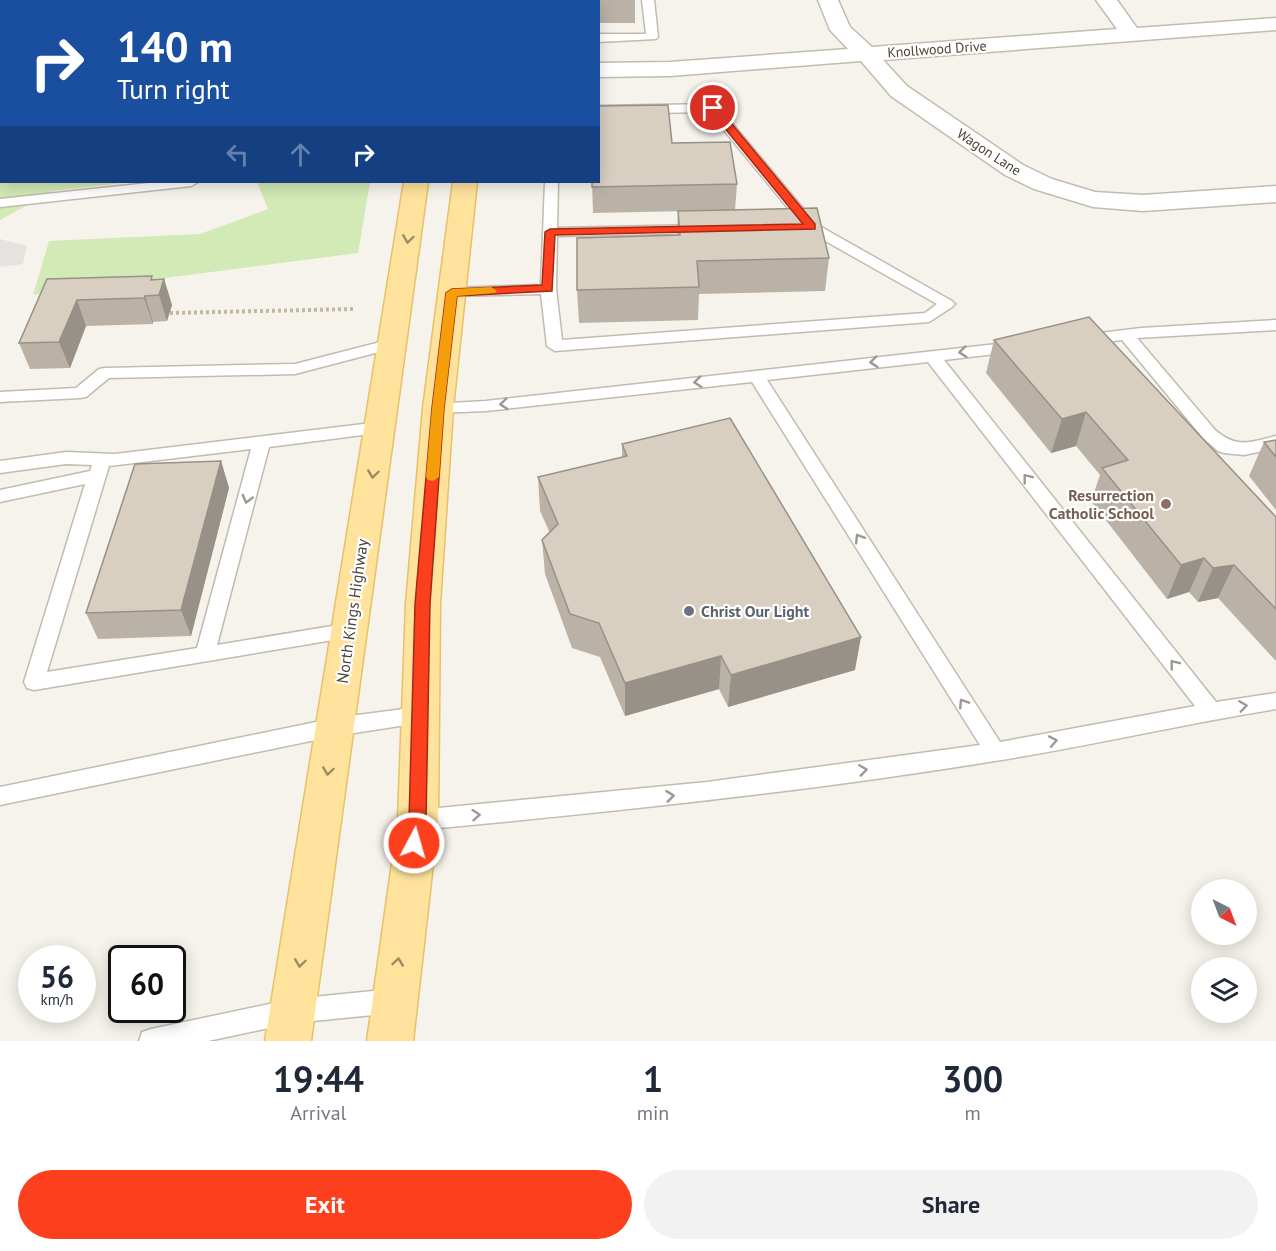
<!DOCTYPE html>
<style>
body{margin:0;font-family:"PT Sans",sans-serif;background:#f2f2f3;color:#1f2937;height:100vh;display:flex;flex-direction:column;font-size:22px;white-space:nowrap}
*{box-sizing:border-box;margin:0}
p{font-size:20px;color:#747a83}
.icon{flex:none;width:33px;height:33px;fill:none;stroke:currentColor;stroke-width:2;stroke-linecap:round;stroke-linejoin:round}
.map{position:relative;height:1041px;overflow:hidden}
.drawer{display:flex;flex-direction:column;background:#fff;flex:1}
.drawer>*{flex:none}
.banner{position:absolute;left:0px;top:0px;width:600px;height:183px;box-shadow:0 3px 15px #0003;background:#1a4fa0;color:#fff;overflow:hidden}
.needle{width:39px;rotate:138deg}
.buttons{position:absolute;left:1191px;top:879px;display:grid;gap:12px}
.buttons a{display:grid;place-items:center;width:66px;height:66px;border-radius:50%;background:#fff;box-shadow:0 3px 15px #0003;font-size:30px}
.speed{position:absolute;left:18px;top:945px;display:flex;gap:12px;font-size:30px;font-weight:700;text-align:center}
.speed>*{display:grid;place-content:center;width:78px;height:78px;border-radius:50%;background:#fff;box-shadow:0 3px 15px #0003;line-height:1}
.speed small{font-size:15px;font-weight:400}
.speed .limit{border:3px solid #111;border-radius:9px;background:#fff;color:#111}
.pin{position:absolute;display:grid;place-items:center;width:51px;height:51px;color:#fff;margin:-26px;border:3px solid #fff;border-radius:50%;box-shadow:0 2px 6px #0007}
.me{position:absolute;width:66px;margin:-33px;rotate:6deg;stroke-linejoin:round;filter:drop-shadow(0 0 4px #0008)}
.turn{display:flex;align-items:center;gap:21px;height:126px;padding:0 18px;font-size:27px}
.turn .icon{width:78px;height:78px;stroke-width:2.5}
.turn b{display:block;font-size:42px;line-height:51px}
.lanes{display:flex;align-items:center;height:57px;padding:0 18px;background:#0003;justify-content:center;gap:30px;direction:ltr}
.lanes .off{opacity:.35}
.eta{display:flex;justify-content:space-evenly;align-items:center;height:102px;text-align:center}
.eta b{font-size:36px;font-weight:700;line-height:42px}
.button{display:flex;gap:12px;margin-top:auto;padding:12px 18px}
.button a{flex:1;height:69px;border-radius:36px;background:#fc3f1d;color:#fff;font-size:24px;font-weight:700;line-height:69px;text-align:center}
.button a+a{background:#f2f2f3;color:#1f2937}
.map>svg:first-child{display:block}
.green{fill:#d2eab5}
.parking{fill:#e5e3e0}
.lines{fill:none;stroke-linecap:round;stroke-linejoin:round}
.service-casing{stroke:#c2bbae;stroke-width:3}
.minor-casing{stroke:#c2bbae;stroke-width:3}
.primary-casing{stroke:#e6c16a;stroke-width:3}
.path{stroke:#c4b79f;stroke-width:4;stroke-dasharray:3 3;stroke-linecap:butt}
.service{fill:#fff;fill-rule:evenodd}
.minor{fill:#fff;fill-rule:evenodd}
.primary{fill:#ffe39c;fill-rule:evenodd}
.wall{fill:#bab2a6}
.shaded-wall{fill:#979187}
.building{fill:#d8cfc1;stroke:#979187;stroke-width:1.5}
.oneway{stroke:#9c8c66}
.oneway2{stroke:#9c9892}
.route{fill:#fc3f1d;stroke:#a42913;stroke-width:1.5}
.slow{fill:#f59e0b}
.education-dot{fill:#8d6e63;stroke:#fff;stroke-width:2}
.worship-dot{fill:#6b7280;stroke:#fff;stroke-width:2}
.labels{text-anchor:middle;stroke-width:4.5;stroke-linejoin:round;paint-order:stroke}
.far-street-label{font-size:14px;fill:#4b4439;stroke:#fff}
.education-label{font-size:16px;font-weight:bold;fill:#785e54;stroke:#fff;text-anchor:end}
.street-label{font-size:16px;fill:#4b4439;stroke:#fff}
.worship-label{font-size:16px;font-weight:bold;fill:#5b616d;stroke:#fff;text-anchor:start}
</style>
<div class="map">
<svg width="1276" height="1041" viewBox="0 0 1276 1041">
<rect width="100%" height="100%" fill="#f6f3ec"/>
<!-- green -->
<g class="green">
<polygon points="0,178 2,182 130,182 53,191 0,220"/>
<polygon points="257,182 370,182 358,253 33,295 49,241 200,234 268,209"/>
</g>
<!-- parking -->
<polygon class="parking" points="0,239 27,246 23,264 0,267"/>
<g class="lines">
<!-- service casing -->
<g class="service-casing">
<g id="service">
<polygon points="642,0 654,0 658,37 656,39 598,42 598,34 646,34"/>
<polygon points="713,104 717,105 816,224 952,301 955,304 952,307 929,322 555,351 547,346 541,294 447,296 444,293 452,288 541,285 545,182 558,182 557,228 702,225 709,229 702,233 557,236 556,289 562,340 925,313 937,304 806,230 709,112 598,114 598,106"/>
<polygon points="158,182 198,182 191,186 0,207 0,199"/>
<path d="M1276,320V330L1137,338L1215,430C1237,449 1250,442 1276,436V448L1244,455L1224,453L1218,451L1203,438L1122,340L1084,345L1076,340L1084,335L1141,328Z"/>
<polygon points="392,339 400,344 398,347 295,374 109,378 86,397 80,398 0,402 0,392 76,388 99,369 105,368 295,364"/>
<path d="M1015,342L1023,347L1021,351L944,360L1216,702L1276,693V709C1182,724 1089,746 995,761C804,792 611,812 418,830L410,827L407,820L410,813L418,810L707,782L980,745L752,382L486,411L438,413L432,412L430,408L432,404L486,401ZM928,362L1195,706L1000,742L767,380Z"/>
<path d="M380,422L386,424L388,428L386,432L269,447L217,645L350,623L357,626L360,631L357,636L34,690L27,688L24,682L85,484L0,502V490L90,471L92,465L66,464L0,473V461L66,452L115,454ZM251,449L197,648L47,672L109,466Z"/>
<polygon points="419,707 426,709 429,715 426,721 419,723 335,736 0,805 0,787 335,718"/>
<polygon points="393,989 402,993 405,1001 402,1009 393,1013 293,1023 208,1041 139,1041 142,1032 151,1029 293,999"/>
</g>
</g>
<!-- minor casing -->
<g class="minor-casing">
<g id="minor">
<polygon points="0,0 10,0 11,2 2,2 0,9"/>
<polygon points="63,0 118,0 62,2"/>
<polygon points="818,0 838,0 850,27 872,47 1117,29 1096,0 1117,0 1137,28 1276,18 1276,30 883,60 907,86 1023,165 1052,179 1095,192 1143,195 1276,186 1276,202 1143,211 1093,207 1034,189 1005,175 891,96 861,61 670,76 598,77 598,63 670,62 848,49 830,30"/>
</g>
</g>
<!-- primary casing -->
<g class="primary-casing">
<g id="primary">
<rect x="433" y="0" width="20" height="2"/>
<rect x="476" y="0" width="20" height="2"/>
<polygon points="404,182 428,182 311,1041 265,1041"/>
<polygon points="453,182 477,182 453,408 440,604 438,820 413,1041 367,1041 398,820 406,604 423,408"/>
</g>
</g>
<!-- path -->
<polyline class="path" points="170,313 354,309"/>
<!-- service -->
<use href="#service" class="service"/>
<!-- minor -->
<use href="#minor" class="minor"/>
<!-- primary -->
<use href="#primary" class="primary"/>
</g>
<!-- wall -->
<g class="wall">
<polygon points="546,0 635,0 635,23 598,23 598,2 546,2"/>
<polygon points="672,143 737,184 735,210 593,213 592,182"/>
<polygon points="678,211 829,258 825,291 699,294 698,320 579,323 577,290 677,235"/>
<polygon points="47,279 164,279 172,305 167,321 153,322 153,324 86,326 70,368 30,369 19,343"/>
<polygon points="994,340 1276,517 1276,661 1218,598 1198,602 1189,592 1167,599 1091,501 1100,475 1076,446 1051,453 986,373"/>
<polygon points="1276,440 1276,510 1249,476 1264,442"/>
<polygon points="622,444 855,670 728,707 719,689 625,716 600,657 572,648 545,574 542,540 550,533 540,511 538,477 622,457"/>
<polygon points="221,461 229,488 191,636 98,639 86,613"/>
</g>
<!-- shaded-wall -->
<g class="shaded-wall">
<polygon points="164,279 172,305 167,321 159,295"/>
<polygon points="145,296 153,322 153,324 144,298"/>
<polygon points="77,300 86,326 70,368 59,342"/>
<polygon points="1086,412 1076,446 1051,453 1062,419"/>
<polygon points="221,461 229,488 191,636 181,610"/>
<polygon points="1204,558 1189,592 1167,599 1181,565"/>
<polygon points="1234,565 1218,598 1198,602 1213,568"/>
<polygon points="861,637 855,670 728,707 731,675"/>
<polygon points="721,656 719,689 625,716 625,683"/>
</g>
<!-- building -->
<g class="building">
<polygon points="546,0 596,0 546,1"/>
<polygon points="668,105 672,143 730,142 737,184 592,187 592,182 598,182 598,106"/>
<polygon points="817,208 829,258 697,261 699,287 577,290 577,238 680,235 678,211"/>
<polygon points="152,276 151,280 164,279 159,295 145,296 144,298 77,300 59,342 19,343 47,279"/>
<polygon points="1089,317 1276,517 1276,609 1234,565 1213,568 1204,558 1181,565 1102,468 1128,460 1086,412 1062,419 994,340"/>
<polygon points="730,418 861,637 731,675 721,656 625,683 599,623 570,614 542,540 558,524 538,477 627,456 622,444"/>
<polygon points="1276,440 1276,457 1264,442"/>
<polygon points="221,461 181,610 86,613 135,464"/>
</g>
<!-- one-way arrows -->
<defs><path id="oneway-chevron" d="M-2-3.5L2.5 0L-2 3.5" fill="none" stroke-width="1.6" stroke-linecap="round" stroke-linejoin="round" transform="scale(1.5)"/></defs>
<g class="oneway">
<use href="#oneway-chevron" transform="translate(408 239) rotate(98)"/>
<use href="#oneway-chevron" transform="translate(373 474) rotate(98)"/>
<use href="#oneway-chevron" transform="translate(328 771) rotate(98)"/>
<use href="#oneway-chevron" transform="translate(398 962) rotate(-82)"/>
<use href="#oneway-chevron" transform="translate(300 963) rotate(98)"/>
</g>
<g class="oneway2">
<use href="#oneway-chevron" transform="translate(963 352) rotate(174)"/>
<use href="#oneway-chevron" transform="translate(874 362) rotate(174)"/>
<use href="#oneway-chevron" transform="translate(698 382) rotate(174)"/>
<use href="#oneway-chevron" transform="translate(504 404) rotate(174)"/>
<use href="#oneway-chevron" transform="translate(1027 478) rotate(-128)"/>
<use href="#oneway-chevron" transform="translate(247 499) rotate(105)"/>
<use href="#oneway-chevron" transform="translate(859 538) rotate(-122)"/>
<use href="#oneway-chevron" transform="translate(1174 664) rotate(-128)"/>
<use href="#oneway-chevron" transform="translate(963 703) rotate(-123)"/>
<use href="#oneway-chevron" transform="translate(1243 706) rotate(-8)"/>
<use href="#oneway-chevron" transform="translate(1053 741) rotate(-11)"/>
<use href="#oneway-chevron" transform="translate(863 770) rotate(-8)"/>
<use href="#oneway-chevron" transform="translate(670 796) rotate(-7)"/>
<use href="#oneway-chevron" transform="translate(476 815) rotate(-5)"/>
</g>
<!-- route -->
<polygon class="route" points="710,106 717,106 815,224 815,229 555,235 552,291 457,296 444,408 430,604 426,820 420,848 414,850 409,848 406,843 409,820 415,604 432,408 446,293 452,289 542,285 545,232 550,229 803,224 710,110"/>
<!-- slow -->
<polygon class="slow" points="491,287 497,291 495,293 457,296 444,408 439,477 433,481 428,480 426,477 432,408 446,293 452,289"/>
<!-- markers -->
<circle class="education-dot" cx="1166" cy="504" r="6"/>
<circle class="worship-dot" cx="689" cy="611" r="6"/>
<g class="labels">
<!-- far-street labels -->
<g class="far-street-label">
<text transform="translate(937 49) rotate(-4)" y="5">Knollwood Drive</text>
<text transform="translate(989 152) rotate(33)" y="5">Wagon Lane</text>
</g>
<!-- education labels -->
<g class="education-label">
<text x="1154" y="501">Resurrection<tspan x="1154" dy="18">Catholic School</tspan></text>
</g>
<!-- street labels -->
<g class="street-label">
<text transform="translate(352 611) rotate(-82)" y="6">North Kings Highway</text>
</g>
<!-- worship labels -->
<g class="worship-label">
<text x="701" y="617">Christ Our Light</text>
</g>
</g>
</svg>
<div class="buttons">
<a><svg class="needle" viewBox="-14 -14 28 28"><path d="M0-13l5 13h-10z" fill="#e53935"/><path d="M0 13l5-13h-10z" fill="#747a83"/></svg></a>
<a><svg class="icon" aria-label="layers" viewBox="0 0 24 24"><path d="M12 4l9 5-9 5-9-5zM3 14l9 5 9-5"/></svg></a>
</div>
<div class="speed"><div>56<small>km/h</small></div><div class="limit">60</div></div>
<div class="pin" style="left:713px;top:108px;background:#d93025"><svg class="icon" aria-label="arrive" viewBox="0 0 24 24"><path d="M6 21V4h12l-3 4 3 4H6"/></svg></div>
<svg class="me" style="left:414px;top:843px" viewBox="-20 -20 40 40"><circle r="17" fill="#fc3f1d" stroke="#fff" stroke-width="3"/><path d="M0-11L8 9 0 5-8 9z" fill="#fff"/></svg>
<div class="banner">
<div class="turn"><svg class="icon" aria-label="right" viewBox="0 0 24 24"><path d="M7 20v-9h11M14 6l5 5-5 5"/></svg><div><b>140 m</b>Turn right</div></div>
<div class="lanes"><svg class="icon off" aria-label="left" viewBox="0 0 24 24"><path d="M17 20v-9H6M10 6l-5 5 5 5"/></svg><svg class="icon off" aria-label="ahead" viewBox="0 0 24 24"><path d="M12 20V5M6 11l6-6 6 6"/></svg><svg class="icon" aria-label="right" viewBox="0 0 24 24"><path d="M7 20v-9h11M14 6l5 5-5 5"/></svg></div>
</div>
</div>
<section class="drawer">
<div class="eta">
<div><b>19:44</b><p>Arrival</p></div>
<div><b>1</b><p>min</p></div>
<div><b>300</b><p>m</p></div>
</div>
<div class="button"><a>Exit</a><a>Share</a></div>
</section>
